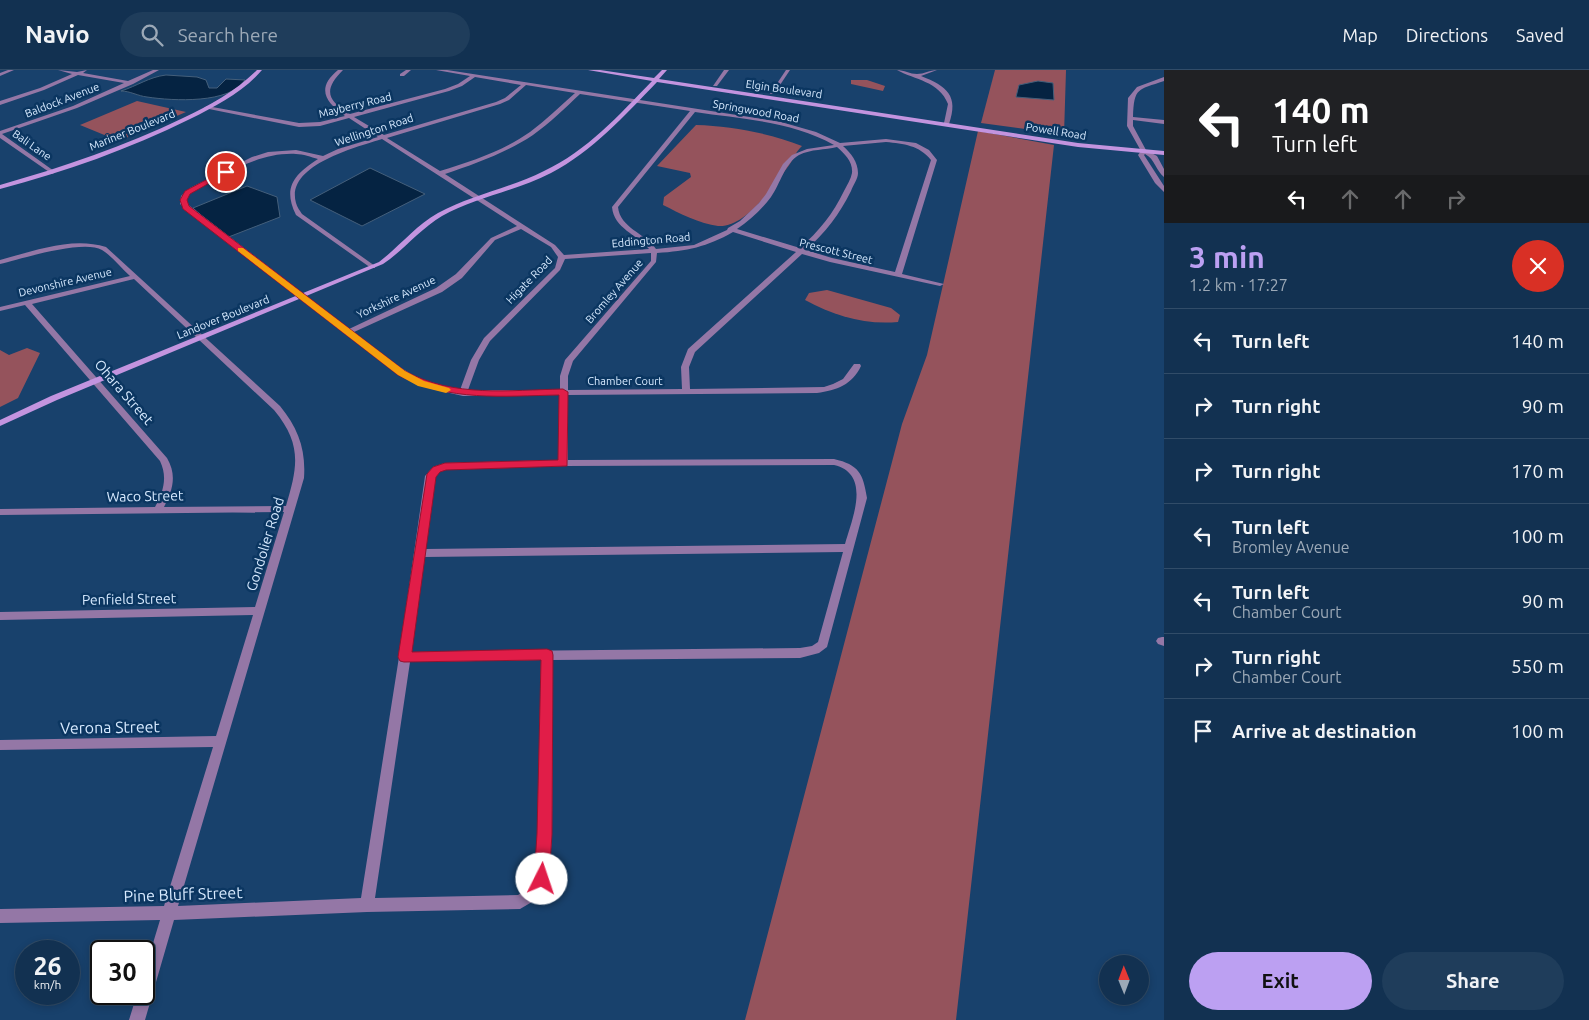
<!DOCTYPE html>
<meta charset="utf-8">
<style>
body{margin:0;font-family:Ubuntu,sans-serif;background:#1f3d5b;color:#f1f3f6;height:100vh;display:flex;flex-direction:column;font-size:19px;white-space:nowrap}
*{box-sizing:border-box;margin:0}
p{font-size:16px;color:#9ca9b7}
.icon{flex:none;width:28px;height:28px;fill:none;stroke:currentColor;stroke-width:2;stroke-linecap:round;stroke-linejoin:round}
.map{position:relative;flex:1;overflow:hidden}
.sheet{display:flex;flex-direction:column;background:#123151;width:425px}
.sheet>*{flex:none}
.guide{background:#202124;color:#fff;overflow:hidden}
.needle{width:32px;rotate:359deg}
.buttons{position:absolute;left:1099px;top:885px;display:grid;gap:10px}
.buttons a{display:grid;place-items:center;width:50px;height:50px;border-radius:50%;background:#123151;box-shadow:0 2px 8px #0003,0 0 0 1px #314c68;font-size:25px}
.speed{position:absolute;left:15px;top:870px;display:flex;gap:10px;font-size:25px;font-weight:700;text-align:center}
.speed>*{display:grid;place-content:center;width:65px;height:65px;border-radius:50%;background:#123151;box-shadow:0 2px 8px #0003,0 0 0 1px #314c68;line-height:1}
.speed small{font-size:12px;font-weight:400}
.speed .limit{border:2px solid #111;border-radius:8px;background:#fff;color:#111}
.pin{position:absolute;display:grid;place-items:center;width:42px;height:42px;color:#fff;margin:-21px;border:2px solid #fff;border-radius:50%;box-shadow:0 1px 5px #0007}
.me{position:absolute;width:55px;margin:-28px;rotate:4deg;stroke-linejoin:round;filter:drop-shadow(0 0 4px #0008)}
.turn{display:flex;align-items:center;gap:18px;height:105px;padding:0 25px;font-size:22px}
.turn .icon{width:65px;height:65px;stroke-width:2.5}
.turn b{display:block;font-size:35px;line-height:42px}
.lanes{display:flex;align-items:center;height:48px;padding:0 25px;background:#0003;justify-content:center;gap:25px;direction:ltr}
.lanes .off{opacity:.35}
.round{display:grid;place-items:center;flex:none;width:52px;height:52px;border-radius:26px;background:#1f3d5b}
.overview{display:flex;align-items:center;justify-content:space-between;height:85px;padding:0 25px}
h1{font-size:30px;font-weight:700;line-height:38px;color:#bca0f2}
.primary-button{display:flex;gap:10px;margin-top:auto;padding:10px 25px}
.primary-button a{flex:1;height:58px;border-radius:30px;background:#bca0f2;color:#111;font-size:20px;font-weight:700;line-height:58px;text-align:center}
.primary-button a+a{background:#1f3d5b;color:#f1f3f6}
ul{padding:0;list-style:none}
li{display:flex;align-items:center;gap:15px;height:65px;padding:0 25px;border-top:1px solid #314c68}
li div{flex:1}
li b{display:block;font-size:19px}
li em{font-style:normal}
header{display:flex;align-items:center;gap:30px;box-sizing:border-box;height:70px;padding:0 25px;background:#123151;border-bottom:1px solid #314c68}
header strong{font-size:24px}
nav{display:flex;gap:28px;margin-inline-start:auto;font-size:18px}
.search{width:350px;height:45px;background:#1f3d5b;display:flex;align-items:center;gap:12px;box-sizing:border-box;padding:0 18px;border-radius:28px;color:#9ca9b7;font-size:19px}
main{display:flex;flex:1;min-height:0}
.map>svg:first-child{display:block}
.green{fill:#95535c}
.water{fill:#052342;stroke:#445f7b}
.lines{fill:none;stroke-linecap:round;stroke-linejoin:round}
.street{fill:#9477a6;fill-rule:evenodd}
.secondary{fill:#c394df;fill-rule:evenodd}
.route{fill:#e11d48;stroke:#92132f}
.slow{fill:#f59e0b}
.labels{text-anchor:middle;stroke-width:5;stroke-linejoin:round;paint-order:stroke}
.far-street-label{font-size:11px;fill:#d7eaff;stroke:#0b3661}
.street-label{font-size:14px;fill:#d7eaff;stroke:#0b3661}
.near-street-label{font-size:16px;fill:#d7eaff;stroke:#0b3661}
</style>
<header>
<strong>Navio</strong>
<div class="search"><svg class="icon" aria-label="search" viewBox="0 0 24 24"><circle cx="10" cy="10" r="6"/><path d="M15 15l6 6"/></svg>Search here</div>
<nav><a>Map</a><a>Directions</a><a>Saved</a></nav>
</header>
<main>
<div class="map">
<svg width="1164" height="950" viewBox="0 0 1164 950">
<rect width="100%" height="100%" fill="#18416c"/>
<!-- green -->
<g class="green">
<polygon points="995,0 1066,0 1064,64 981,53"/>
<polygon points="851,10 867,10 885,16 883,21 851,14"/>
<polygon points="137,31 186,42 119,71 80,55"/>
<path d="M696,55C731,56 769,63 802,76C795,82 793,91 787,98C773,117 745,158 718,156C700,154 679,143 663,135L664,127L691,107L690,103L657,96Z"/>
<polygon points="978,61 1054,75 956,950 745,950 902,354 927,285"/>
<path d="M827,220L891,238L900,245L898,252C864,255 835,246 805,230L809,223Z"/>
<polygon points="27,278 40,283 18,328 0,337 0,280 9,285"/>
</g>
<!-- water -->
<g class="water">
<path d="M166,5L197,7L206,10L209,18H217L226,9L245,10C230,34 173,31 147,27C138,26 130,21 121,21C137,16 149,7 166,5Z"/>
<polygon points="1038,11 1053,13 1054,30 1016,27 1019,15"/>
<polygon points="370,98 425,124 362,156 310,130"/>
<polygon points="247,116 277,127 280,147 226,168 193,138"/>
</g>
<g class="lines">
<!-- street -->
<g class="street">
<polygon points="8,0 14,0 0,6 0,3"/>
<polygon points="58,0 77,2 87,0 83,3 128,11 153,0 159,0 133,14 77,38 2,64 54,101 54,103 52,104 0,68 0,61 73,36 124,13 78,5 44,20 0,35 0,31 40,18 72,4"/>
<path d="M338,0H343C323,20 327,30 350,44L445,19L458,14L470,6L436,0H447L781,52L816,62L840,73L886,69L916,73L929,80L937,90L902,204L944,214L940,216L830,192L802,184L695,282L689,297L690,319L824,317L833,314L843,309L854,294H860L861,296C852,315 837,320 817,323L568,325V390L834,389C859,395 863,403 867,428L827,577L819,583L800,588L553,590L552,764L549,809L537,829L520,839L367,842L174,850L145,950H129L137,924H144V903L160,850L0,853V839L164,836L213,677L0,680V670L216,666L253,545L0,550V542L255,537L284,442L0,445V439L155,437C163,422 168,408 160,391L25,235L0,241V237L130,206C121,198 112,186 102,180C83,169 21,189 0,194V190C34,181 72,166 106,177L280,336C298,358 306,379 304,408L178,836L361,828L399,587L425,406L433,397L445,393L558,390L560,325L463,326L432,319L407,309L345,264L180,134L181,126L190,118L252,87L268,82L296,80L323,86L338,79L378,67L349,48L320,56L299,57L204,38L207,36L299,53L320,52L345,46C325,32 316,18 338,0ZM475,7L521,15L505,28L496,32L384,65L354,47L449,21L462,16ZM526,15L575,23C560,36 546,50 530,62C503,81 472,91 440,101L387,68L500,34L509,30ZM580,24L690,41L612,137C614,159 637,164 649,179L564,185L555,175L445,104C475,94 506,83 533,65C550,53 565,38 580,24ZM695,42C741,49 792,51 834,75L807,79L792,85L783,94L766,124L759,133L740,151L728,158L727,160L694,175L656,179C645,163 620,158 618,137ZM382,69L517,156L491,168L456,204L436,218L349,259L186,133L187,127L194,120C226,104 259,82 296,84C303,84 311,87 318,89C295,104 282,117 296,145L371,198H375V196L302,144C300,141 297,137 296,133C285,95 357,77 382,69ZM886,72C904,74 919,75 931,90L895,202L832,188L806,180C826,162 839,145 851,121C853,115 858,109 858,103C858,92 851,83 843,76ZM837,77C845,84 853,92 852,103C851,109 847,115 844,121C833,144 819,161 800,178L737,159C750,150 762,139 771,127C781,113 784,94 799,85C811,79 825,80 837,77ZM521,159L551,177L558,187L555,198L484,268L471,290L460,320C415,314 388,289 354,262L442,222L462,208L495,170ZM733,162L796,182L688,279L681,297L682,319L568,320V306L573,291L656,192L657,183C687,181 707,177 733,162ZM651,183V191L565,290L560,306V320H468L479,290L490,271L560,200L565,189ZM134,209L274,340C302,374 298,396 286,436L164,437C173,420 177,405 167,388L32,234ZM834,395C872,404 852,449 845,474L425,479L435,407L439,401L446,399L563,396ZM843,482L818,572L812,576L800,578L411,582L424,487ZM541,590L538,764L535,807L527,819L518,825L375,828L410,592Z"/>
<polygon points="406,0 411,0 404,6 400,6 400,4"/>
<polygon points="724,0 729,0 717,16 713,16"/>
<polygon points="786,0 790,0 774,24 770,24"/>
<path d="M897,0C904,0 910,4 917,4C924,4 930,0 937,0L921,6C947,16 959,26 949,54L944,53L948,34C939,11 915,10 897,0Z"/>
<path d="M1164,7V11C1138,20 1134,17 1133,47L1164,50V54L1133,50V56L1146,80L1157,86L1164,99V107C1156,101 1155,89 1145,84L1144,85L1164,116V122L1155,113L1138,85L1141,81L1127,56L1128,28L1137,17Z"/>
<polygon points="1162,567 1164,567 1164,576 1158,574 1156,571 1158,568"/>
</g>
<!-- secondary -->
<g class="secondary">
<path d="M257,0H262C243,22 216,36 190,49C129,79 65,102 0,119V115C63,97 125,76 183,48C210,35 236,21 257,0Z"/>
<path d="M588,0H600L654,8L662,0H667L659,9L1078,73L1164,81V85L1078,77L657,12C624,46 593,81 551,103C516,121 476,127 442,146C420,159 404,180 383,194L57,330L0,356V350L51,326L379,192C399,177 415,156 438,143C471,125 510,118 544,101C587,81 619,45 652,11Z"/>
</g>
</g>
<!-- route -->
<path class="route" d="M223,101L229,102L190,124L187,130L189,136L405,301C455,328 508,320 563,319L568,322L567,396L446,400L440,402L436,407L412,582L547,579L552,581L553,585L552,764L549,809L547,815L542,817L536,815L534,809L537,764L541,590L404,592L400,591L398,587L427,404L433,397L445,393L558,390L559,325C503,326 449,332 398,305L183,139L180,130L185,121Z"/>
<!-- slow -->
<polygon class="slow" points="238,178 243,178 405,301 424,311 449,318 451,320 446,323 418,316 398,305 238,181"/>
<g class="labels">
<!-- far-street labels -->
<g class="far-street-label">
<text transform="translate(784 19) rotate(8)" y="4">Elgin Boulevard</text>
<text transform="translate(62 30) rotate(-21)" y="4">Baldock Avenue</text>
<text transform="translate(355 35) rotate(-14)" y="4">Mayberry Road</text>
<text transform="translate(756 41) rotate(10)" y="4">Springwood Road</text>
<text transform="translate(132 60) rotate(-22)" y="4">Mariner Boulevard</text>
<text transform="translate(374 60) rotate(-18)" y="4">Wellington Road</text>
<text transform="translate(1056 61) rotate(9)" y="4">Powell Road</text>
<text transform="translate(32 75) rotate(35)" y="4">Bali Lane</text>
<text transform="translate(651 170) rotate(-5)" y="4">Eddington Road</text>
<text transform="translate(836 181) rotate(14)" y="4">Prescott Street</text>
<text transform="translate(529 210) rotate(-46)" y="4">Higate Road</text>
<text transform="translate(65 212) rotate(-13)" y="4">Devonshire Avenue</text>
<text transform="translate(614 221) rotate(-49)" y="4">Bromley Avenue</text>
<text transform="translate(396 227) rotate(-25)" y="4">Yorkshire Avenue</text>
<text transform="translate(223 247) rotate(-22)" y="4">Landover Boulevard</text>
<text x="625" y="315">Chamber Court</text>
</g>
<!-- street labels -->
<g class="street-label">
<text transform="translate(124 322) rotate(49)" y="5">Ohara Street</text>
<text transform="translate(145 426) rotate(-1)" y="5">Waco Street</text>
<text transform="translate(265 474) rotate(-73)" y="5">Gondolier Road</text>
<text transform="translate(129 529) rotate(-1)" y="5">Penfield Street</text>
</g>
<!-- near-street labels -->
<g class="near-street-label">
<text transform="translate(110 657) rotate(-1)" y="6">Verona Street</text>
<text transform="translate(183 824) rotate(-2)" y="6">Pine Bluff Street</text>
</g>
</g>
</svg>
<div class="buttons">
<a><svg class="needle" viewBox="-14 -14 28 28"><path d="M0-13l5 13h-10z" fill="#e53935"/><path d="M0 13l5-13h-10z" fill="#9ca9b7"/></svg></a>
</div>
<div class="speed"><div>26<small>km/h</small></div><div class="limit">30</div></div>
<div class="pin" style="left:226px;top:102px;background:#d93025"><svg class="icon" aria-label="arrive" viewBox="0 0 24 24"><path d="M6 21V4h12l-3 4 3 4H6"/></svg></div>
<svg class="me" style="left:542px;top:809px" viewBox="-20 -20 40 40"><circle r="19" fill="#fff"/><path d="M0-13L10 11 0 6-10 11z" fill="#e11d48"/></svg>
</div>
<section class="sheet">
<div class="guide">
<div class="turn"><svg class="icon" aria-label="left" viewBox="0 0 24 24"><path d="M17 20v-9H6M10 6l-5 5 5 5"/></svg><div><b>140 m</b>Turn left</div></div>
<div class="lanes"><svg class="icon" aria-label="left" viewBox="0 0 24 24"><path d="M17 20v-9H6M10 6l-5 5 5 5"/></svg><svg class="icon off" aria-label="ahead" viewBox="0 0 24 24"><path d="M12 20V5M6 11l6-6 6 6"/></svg><svg class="icon off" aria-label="ahead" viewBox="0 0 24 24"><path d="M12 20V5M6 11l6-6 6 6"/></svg><svg class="icon off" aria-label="right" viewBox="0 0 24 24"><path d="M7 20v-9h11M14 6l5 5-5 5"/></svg></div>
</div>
<div class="overview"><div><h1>3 min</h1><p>1.2 km · 17:27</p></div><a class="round" style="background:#d93025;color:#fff"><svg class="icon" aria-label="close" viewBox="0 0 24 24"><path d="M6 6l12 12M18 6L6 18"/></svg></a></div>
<ul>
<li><svg class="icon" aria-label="left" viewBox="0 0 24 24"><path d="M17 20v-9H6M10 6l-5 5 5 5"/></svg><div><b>Turn left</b></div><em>140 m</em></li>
<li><svg class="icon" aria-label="right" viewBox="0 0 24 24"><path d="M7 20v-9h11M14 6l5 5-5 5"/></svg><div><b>Turn right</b></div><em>90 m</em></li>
<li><svg class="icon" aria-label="right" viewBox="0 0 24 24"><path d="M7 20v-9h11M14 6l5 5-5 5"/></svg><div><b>Turn right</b></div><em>170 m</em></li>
<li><svg class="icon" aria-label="left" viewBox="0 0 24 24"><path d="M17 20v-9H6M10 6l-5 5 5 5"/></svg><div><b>Turn left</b><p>Bromley Avenue</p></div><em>100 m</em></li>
<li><svg class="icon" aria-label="left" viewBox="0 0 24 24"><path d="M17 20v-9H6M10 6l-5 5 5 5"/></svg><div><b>Turn left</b><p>Chamber Court</p></div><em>90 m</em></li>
<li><svg class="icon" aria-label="right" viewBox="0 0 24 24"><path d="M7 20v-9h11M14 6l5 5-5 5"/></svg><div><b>Turn right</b><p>Chamber Court</p></div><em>550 m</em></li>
<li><svg class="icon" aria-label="arrive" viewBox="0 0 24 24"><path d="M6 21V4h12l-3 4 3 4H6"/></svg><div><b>Arrive at destination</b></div><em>100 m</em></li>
</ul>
<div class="primary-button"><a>Exit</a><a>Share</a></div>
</section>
</main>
